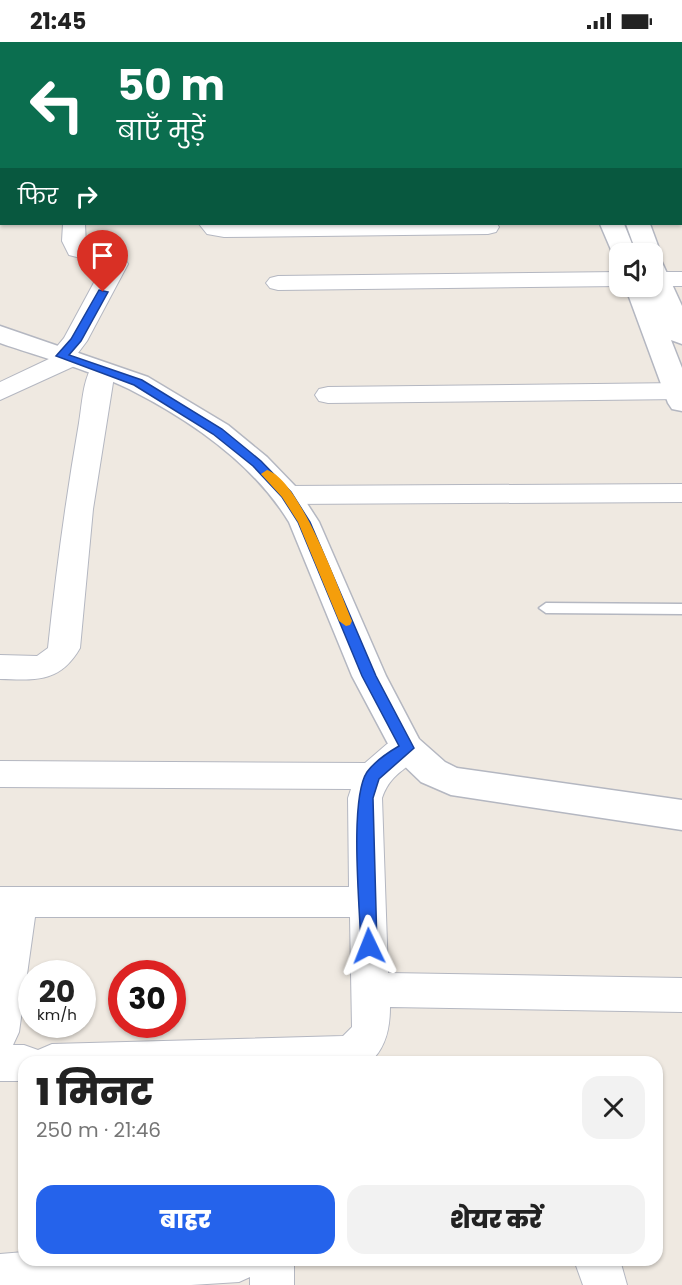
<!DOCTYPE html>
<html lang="hi">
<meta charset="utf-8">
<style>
body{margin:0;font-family:Poppins,"Noto Sans Devanagari",sans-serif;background:#f2f2f2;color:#222;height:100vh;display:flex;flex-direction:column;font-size:22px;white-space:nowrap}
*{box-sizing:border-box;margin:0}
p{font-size:20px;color:#767676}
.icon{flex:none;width:33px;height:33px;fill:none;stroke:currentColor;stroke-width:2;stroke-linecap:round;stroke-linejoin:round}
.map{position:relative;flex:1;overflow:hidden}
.side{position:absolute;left:18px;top:1014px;width:645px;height:210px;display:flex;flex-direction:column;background:#fff;border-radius:18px;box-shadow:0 2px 4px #0004}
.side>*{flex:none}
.top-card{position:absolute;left:0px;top:0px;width:682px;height:183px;box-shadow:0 2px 4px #0004;background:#0b6e4f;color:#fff;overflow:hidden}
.tools{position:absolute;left:609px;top:201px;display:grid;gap:12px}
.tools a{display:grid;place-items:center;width:54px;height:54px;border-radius:12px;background:#fff;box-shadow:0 2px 4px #0004;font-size:30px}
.speed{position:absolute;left:18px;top:918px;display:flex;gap:12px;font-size:30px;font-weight:700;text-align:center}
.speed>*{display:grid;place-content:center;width:78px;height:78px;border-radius:50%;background:#fff;box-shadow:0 2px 4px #0004;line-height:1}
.speed small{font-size:15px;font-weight:400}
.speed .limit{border:9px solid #d22;background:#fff;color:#111}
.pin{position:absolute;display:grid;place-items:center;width:51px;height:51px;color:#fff;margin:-62px -26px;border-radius:50% 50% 50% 0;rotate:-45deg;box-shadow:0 0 6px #0007}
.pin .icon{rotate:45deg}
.me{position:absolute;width:66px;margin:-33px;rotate:358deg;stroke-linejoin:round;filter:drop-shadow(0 0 4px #0008)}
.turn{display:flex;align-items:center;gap:21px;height:126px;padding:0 18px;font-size:27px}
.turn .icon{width:78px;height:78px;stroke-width:2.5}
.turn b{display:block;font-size:42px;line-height:51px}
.then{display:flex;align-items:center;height:57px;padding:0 18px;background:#0003;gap:12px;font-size:22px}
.round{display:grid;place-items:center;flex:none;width:63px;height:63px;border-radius:18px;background:#f2f2f2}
.summary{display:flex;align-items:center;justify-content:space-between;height:102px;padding:0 18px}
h1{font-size:36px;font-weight:800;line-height:45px}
.cta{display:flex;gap:12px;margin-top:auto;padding:12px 18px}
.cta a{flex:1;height:69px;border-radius:18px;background:#2563eb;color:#fff;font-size:24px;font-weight:800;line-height:69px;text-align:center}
.cta a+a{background:#f2f2f2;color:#222}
.status{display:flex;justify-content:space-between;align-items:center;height:42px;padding:0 30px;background:#fff;direction:ltr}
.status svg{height:16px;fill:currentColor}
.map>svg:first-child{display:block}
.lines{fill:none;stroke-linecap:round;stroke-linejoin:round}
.service-casing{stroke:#b4b7c1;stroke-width:3}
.minor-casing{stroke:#b4b7c1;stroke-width:2}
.tertiary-casing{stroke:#b4b7c1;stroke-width:3}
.service{fill:#fff;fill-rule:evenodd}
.minor{fill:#fff;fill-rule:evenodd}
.tertiary{fill:#fff;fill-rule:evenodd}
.route{fill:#2563eb;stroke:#184099;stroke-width:1.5}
.slow{fill:#f59e0b}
</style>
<div class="status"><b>21:45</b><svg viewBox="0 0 49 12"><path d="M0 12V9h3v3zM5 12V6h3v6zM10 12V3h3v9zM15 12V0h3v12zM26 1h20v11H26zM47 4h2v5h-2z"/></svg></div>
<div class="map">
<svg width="682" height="1243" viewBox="0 0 682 1243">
<rect width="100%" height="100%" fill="#efe9e1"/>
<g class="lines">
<!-- service casing -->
<g class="service-casing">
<polygon id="service" points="546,561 682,562 682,572 546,571 539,566"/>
</g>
<!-- minor casing -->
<g class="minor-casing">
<g id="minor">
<polygon points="18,0 37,0 17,2"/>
<rect x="228" y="0" width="18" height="2"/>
<polygon points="0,1 3,2 2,13 0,13"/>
<polygon points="2,24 2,38 0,38 0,25"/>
<rect x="0" y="53" width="2" height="12"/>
<rect x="681" y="92" width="1" height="12"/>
<rect x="0" y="129" width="2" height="14"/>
<polygon points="63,182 85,182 86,203 121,210 128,222 87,299 78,311 83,317 79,322 0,358 0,340 51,316 49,314 64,296 104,222 69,213 62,199"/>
<polygon points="199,182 497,182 499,185 496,190 488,192 224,195 207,192"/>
<polygon points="620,230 620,244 278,248 270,246 266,241 270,236 278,234"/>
<rect x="652" y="230" width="30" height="14"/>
<path d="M102,320L111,323L115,328L93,467L80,606C60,641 36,638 0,637V613L37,614L48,606C56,530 66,455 79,381C82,363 83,337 93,323Z"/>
<polygon points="682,341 682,357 328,361 319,359 315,353 319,347 328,345"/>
<polygon points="682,442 682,460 287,462 277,459 273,453 277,447 287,444"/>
<path d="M407,693L419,697L424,706C412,728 392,727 382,756L388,931L682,936V970L390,965C390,986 386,1006 370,1020H24V1039H0V845H349L348,756L351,747L0,745V719L365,721L387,702ZM35,875H350L352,985L343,994L52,1002L38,1008L24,1003H13L19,990Z"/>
<polygon points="24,1210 24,1218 294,1218 294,1243 250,1243 250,1235 239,1240 191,1243 0,1243 0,1212"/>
<polygon points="574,1218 620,1218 627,1243 583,1243"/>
</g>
</g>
<!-- tertiary casing -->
<g class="tertiary-casing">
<g id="tertiary">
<rect x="542" y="0" width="20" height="2"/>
<rect x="567" y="0" width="20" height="2"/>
<polygon points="600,182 624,182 636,212 620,212 620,218 615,217"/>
<polygon points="626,182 650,182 661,212 659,214 682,264 682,302 671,298 682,326 682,369 672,367 668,361 625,244 652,244 652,212 637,212"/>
<path d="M0,284L148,335L228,383L267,415L297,446L319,480L386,634L419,697L445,720L457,726L682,758V788L451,753L421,740L395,715L352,634L289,480C253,421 190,378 129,347C93,329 40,315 0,301Z"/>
</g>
</g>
<!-- service -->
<use href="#service" class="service"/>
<!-- minor -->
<use href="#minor" class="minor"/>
<!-- tertiary -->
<use href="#tertiary" class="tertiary"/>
</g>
<!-- route -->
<path class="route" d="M99,248L108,250L81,299L69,313L142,338L222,387L261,419L291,450L310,480L376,634L414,706L379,737L373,756L377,904L375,909H363L361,904C360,868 349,757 367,730C375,719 387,711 399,704L362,634L298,480L282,455L253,424L213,392L134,343L56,314L71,297Z"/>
<!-- slow -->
<path class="slow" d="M267,428C300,438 339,548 352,579L350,583L346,584L339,579L298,480L282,455L261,432Z"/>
</svg>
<div class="tools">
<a><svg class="icon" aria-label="sound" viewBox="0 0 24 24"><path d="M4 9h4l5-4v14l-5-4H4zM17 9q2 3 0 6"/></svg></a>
</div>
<div class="speed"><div>20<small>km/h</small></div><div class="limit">30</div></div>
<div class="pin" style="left:103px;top:250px;background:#d93025"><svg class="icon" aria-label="arrive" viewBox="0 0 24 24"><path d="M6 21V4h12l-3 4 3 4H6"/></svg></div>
<svg class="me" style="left:369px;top:904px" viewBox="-20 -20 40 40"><path d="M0-17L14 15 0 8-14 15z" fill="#2563eb" stroke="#fff" stroke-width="4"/></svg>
<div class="top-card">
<div class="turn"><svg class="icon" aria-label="left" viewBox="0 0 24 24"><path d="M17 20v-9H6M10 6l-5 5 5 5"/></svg><div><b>50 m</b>बाएँ मुड़ें</div></div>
<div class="then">फिर<svg class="icon" aria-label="right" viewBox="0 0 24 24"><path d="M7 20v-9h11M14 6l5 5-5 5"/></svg></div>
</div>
<section class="side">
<div class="summary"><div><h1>1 मिनट</h1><p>250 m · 21:46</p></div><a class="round"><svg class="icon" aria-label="close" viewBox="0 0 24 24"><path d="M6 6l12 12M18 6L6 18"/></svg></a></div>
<div class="cta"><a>बाहर</a><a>शेयर करें</a></div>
</section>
</div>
